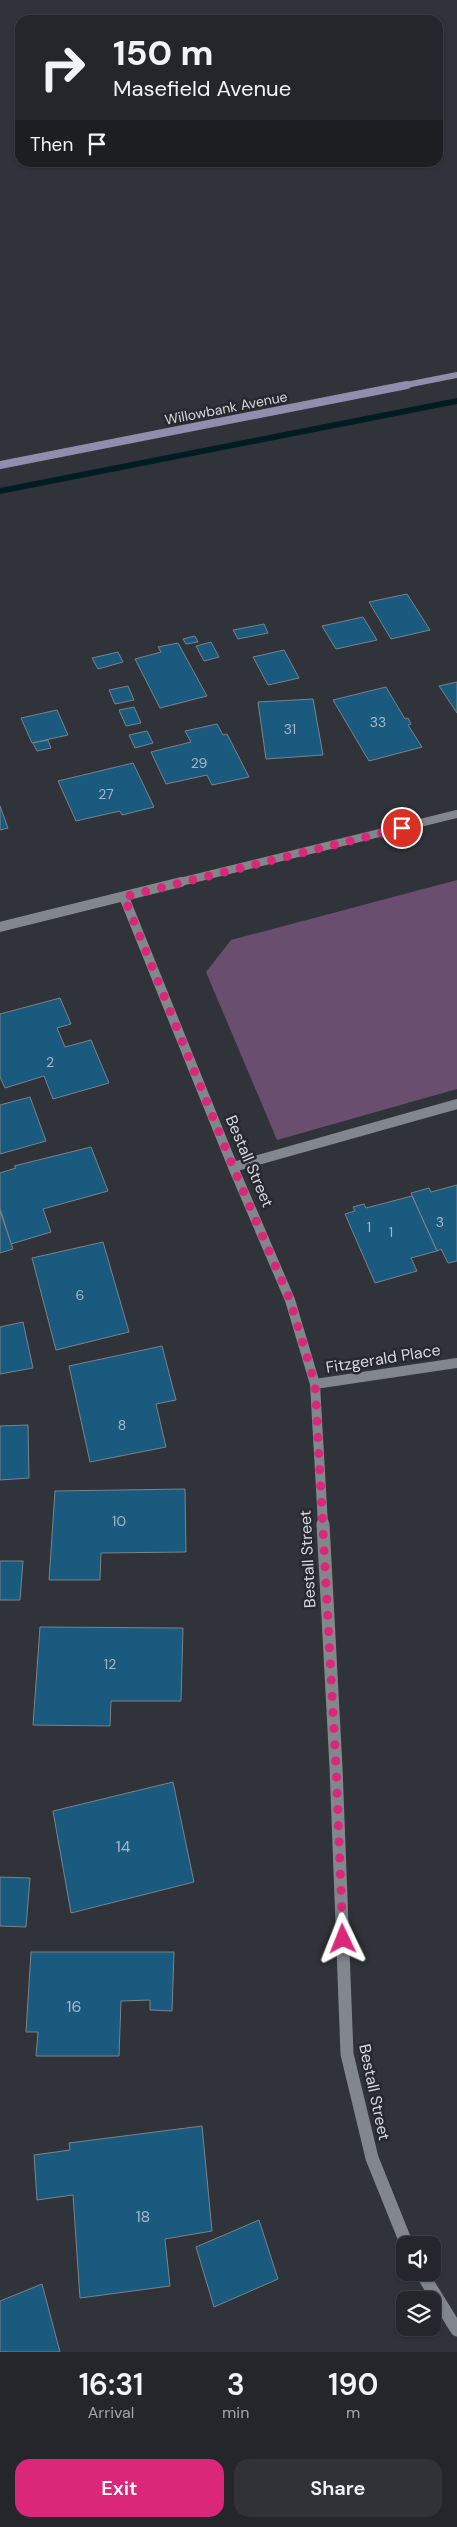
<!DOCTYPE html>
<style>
body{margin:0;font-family:"DM Sans",sans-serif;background:#303237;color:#f1f3f6;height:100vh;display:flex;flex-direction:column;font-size:19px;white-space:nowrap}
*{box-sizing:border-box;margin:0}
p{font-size:16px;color:#a3a5a9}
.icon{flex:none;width:28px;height:28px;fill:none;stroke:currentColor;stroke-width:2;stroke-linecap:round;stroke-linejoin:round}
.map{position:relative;height:2352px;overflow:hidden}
.sheet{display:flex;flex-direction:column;background:#24262b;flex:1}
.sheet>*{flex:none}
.guide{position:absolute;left:15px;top:15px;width:428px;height:152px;border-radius:15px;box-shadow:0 1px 4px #0004,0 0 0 1px #414347;background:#24262b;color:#f1f3f6;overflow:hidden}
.tools{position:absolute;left:396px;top:2236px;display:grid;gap:10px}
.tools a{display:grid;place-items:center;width:45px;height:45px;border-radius:10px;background:#24262b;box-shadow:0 1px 4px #0004,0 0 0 1px #414347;font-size:25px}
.pin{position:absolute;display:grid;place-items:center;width:42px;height:42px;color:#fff;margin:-21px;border:2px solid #fff;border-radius:50%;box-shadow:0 1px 5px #0007}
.me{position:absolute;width:55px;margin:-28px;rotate:358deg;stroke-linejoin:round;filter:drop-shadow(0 0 4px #0008)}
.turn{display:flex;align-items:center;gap:18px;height:105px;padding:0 15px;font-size:22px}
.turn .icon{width:65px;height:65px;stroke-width:2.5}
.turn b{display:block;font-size:35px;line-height:42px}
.then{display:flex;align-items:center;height:48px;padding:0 15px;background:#0003;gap:10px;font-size:19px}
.eta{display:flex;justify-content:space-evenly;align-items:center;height:85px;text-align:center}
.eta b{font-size:30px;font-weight:600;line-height:35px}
.button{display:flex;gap:10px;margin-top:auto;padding:10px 15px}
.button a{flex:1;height:58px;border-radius:15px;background:#db2777;color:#fff;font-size:20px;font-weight:600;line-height:58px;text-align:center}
.button a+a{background:#303237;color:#f1f3f6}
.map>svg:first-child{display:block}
.green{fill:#6a4e70}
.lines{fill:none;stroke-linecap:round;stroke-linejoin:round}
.stream{fill:#011d22;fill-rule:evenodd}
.building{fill:#1a5a7f;stroke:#7b8389}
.lane{stroke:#82868d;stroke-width:10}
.street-far2{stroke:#82868d;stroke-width:8}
.street-far1{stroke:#82868d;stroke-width:10}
.street{stroke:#82868d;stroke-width:13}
.secondary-far1{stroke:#908dad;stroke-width:6}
.secondary{stroke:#908dad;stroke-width:8}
.route{stroke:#db2777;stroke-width:9;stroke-dasharray:0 16.2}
.labels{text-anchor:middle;stroke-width:5;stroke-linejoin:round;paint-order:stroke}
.far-street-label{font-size:14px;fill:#d6d8dc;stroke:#26292f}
.number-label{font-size:14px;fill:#a7b8c5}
.street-label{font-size:16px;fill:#d6d8dc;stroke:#26292f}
.near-number-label{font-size:16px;fill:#a7b8c5}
</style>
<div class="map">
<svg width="457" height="2352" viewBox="0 0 457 2352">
<rect width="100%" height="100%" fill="#303339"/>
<!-- green -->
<polygon class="green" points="457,880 457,1089 277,1140 206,972 231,940"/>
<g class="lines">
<!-- stream -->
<polygon class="stream" points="457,398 457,404 0,494 0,488"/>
</g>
<!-- building -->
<g class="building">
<polygon points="407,594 430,630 391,639 369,602"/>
<polygon points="363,617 377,640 336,649 322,626"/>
<polygon points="264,624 268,633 238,639 233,630"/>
<polygon points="195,636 198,642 186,644 183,639"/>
<polygon points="211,642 219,657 204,661 196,646"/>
<polygon points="178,643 207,696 160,708 135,659 161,652 158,647"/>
<polygon points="284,650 299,678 268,685 253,657"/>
<polygon points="118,652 123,662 98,669 92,658"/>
<polygon points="457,682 457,713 439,686"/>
<polygon points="128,686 134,700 115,704 109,690"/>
<polygon points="386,687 405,719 408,718 411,724 408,725 422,747 369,761 333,700"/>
<polygon points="313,699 323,755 266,759 258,702"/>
<polygon points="134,707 141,723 126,726 119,710"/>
<polygon points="57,710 68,735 32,743 21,718"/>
<polygon points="217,724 223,735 227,734 249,777 212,785 207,775 166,784 151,752 191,742 185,731"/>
<polygon points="147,731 153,743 135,748 129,735"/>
<polygon points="48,740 51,748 37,751 33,743"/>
<polygon points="133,763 154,807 122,815 120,811 76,821 58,781"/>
<polygon points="0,806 8,828 0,830"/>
<polygon points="60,998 71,1024 57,1028 65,1047 91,1040 109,1083 53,1099 44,1076 5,1088 0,1077 0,1014"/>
<polygon points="30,1097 46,1141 0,1154 0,1105"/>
<polygon points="91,1147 108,1191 43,1209 51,1232 11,1244 0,1208 0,1173 16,1168 14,1166"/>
<polygon points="457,1185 457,1261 448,1263 441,1249 437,1251 411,1193 429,1188 431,1192"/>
<polygon points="412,1196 437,1251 411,1258 417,1271 375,1283 345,1214 355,1211 353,1207 364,1204 366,1208"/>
<polygon points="0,1211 13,1249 0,1253"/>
<polygon points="103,1242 129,1332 56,1350 32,1258"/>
<polygon points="23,1322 33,1368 0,1374 0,1327"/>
<polygon points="162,1346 176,1400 156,1404 166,1447 90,1462 69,1366"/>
<polygon points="28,1425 29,1478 0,1480 0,1426"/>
<polygon points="185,1489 186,1552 101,1553 100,1580 49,1580 55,1491"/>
<polygon points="0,1561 23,1561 20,1600 0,1600"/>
<polygon points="40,1627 183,1628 181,1701 111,1701 110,1726 33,1725"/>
<polygon points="173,1782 194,1882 71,1913 53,1811"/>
<polygon points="0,1877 30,1878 26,1927 0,1926"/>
<polygon points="31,1952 174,1952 172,2011 150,2010 150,2000 121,2001 119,2056 36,2056 38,2032 26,2032"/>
<polygon points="202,2126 212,2231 165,2239 170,2286 80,2298 73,2195 37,2200 34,2155 70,2150 69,2143"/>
<polygon points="259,2220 278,2279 214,2307 196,2247"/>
<polygon points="42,2284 60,2352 0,2352 0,2301"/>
</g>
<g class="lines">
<!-- lane -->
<polyline class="lane" points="233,1167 457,1104"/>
<!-- street-far2 -->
<polyline class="street-far2" points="176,883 457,814"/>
<!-- street-far1 -->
<g class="street-far1">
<polyline points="124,897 233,1167 290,1300 315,1384 323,1525"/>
<polyline points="0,927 181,882"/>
<polyline points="315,1384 457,1363"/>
</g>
<!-- street -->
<g class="street">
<polyline points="323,1524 336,1767 347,2054 372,2158 407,2245"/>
<polyline points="421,2272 457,2330"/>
</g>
<!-- secondary-far1 -->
<polyline class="secondary-far1" points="401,386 457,375"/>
<!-- secondary -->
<polyline class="secondary" points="0,465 407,385"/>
</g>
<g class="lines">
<!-- route -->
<polyline class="route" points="343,1939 336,1767 315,1384 290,1300 233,1167 124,897 402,828"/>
</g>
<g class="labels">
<!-- far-street labels -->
<g class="far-street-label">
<text transform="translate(226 408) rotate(-11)" y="5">Willowbank Avenue</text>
</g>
<!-- number labels -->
<g class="number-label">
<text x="378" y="727">33</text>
<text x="290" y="734">31</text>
<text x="199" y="768">29</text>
<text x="106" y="799">27</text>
<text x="50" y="1067">2</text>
<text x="440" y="1227">3</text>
<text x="369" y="1232">1</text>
<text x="391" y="1237">1</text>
<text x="80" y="1300">6</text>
<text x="122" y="1430">8</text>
<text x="119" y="1526">10</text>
<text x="110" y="1669">12</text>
</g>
<!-- street labels -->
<g class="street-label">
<text transform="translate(250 1161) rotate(67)" y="6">Bestall Street</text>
<text transform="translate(383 1358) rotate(-9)" y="6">Fitzgerald Place</text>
<text transform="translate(307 1559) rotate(-93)" y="6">Bestall Street</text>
<text transform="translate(375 2092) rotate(78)" y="6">Bestall Street</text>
</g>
<!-- near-number labels -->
<g class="near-number-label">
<text x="123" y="1852">14</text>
<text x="74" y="2012">16</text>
<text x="143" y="2222">18</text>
</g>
</g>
</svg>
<div class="tools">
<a><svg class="icon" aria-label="sound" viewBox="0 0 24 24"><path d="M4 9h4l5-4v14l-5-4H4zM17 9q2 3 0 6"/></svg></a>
<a><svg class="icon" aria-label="layers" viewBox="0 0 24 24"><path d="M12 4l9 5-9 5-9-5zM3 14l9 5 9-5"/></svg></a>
</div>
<div class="pin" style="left:402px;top:828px;background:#d93025"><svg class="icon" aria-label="arrive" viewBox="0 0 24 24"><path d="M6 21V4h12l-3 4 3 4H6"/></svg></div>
<svg class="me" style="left:343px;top:1939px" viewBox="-20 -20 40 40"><path d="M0-17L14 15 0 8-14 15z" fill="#db2777" stroke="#fff" stroke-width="4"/></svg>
<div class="guide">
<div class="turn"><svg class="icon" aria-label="right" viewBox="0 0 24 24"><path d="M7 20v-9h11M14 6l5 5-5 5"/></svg><div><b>150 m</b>Masefield Avenue</div></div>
<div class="then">Then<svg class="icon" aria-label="arrive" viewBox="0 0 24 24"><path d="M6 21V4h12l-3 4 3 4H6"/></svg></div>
</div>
</div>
<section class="sheet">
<div class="eta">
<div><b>16:31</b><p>Arrival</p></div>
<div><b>3</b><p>min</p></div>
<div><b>190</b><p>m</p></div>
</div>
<div class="button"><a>Exit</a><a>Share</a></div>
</section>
